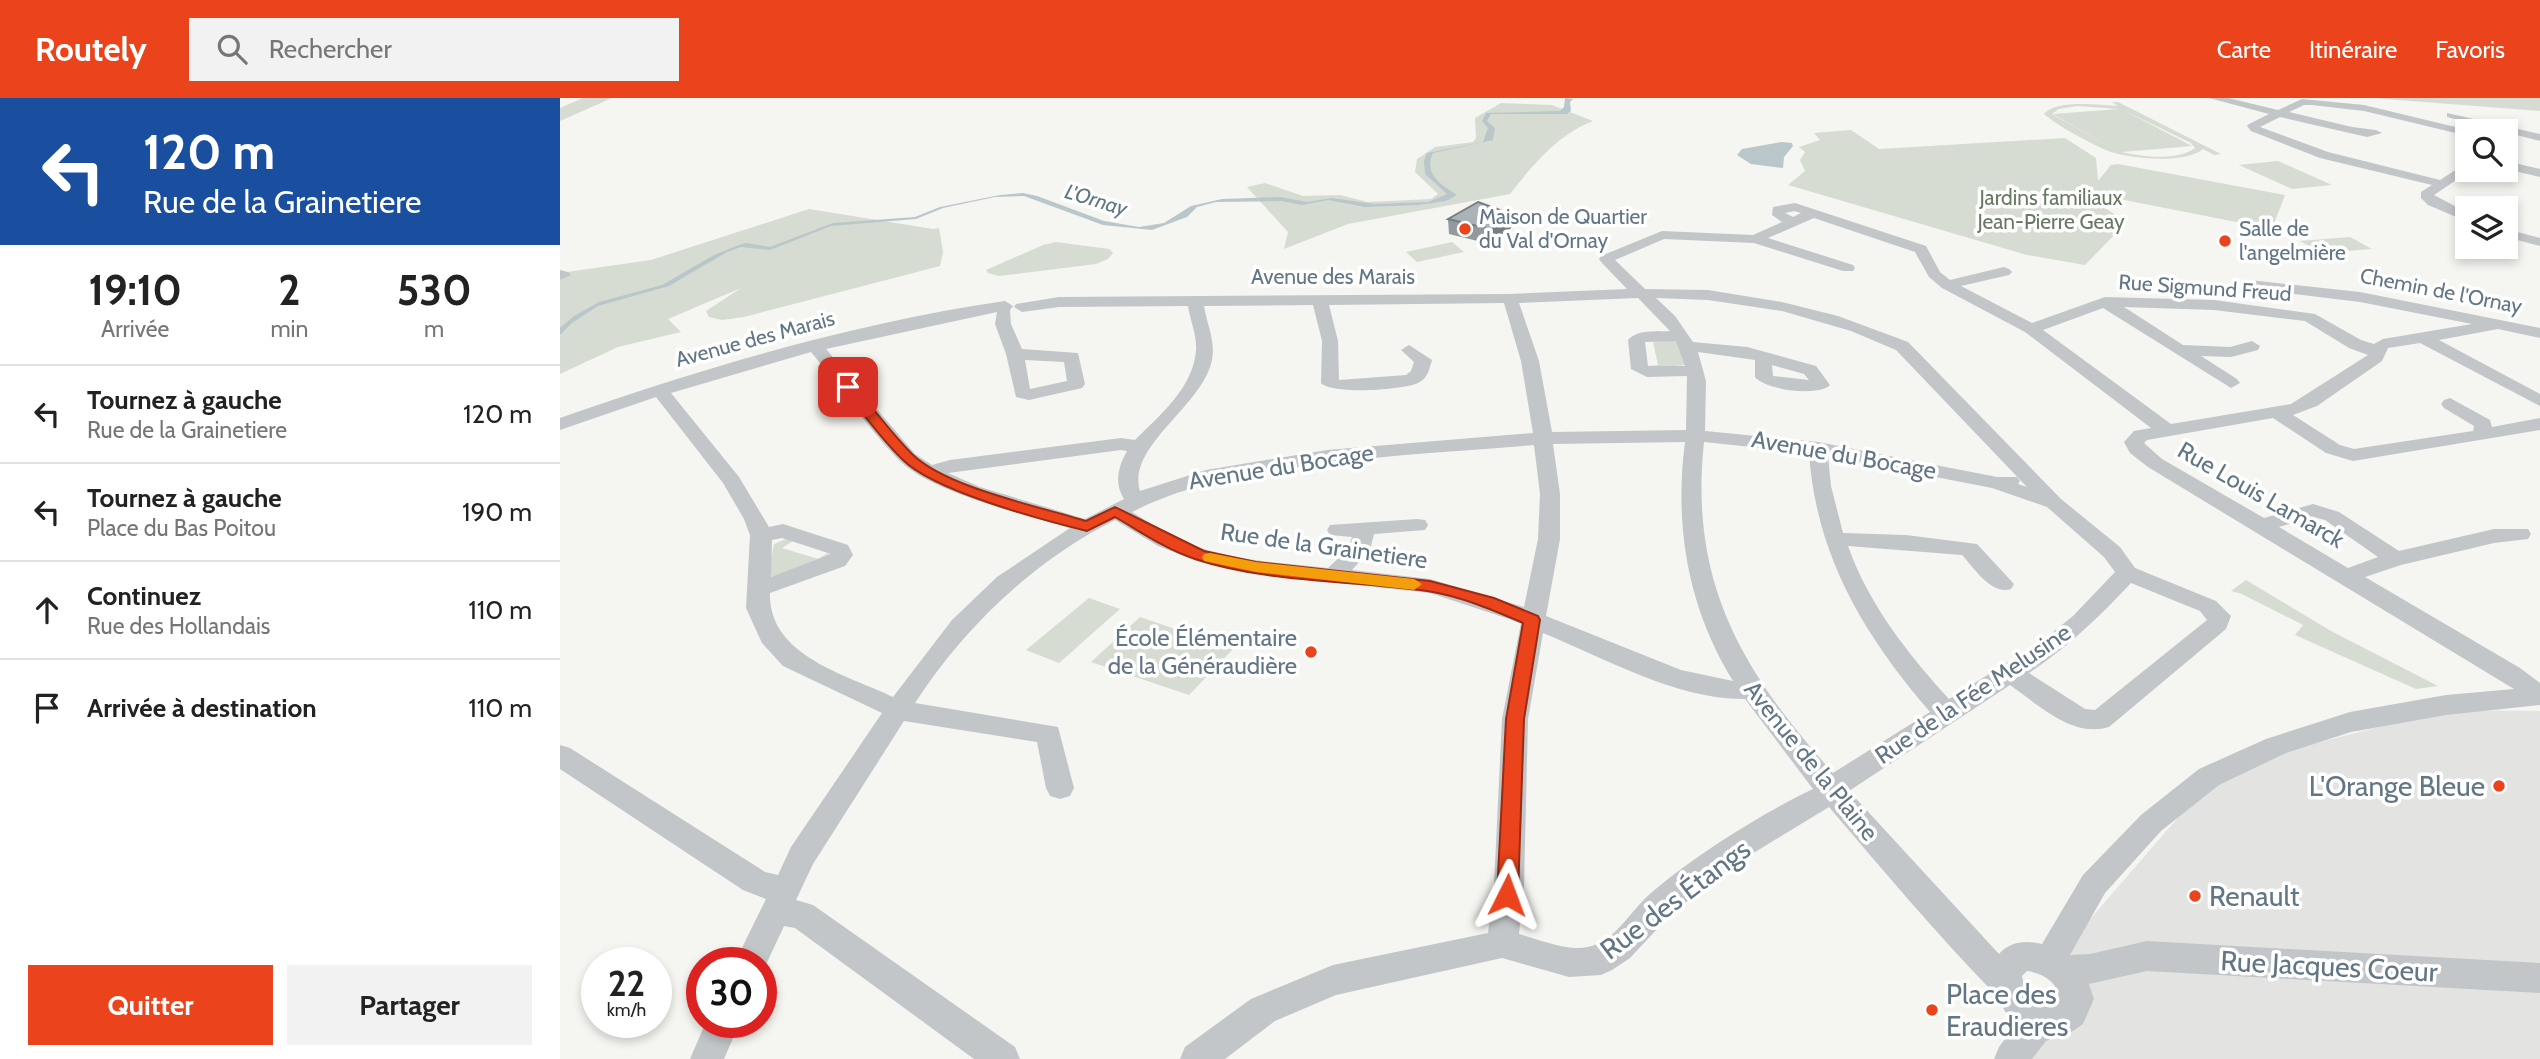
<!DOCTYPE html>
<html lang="fr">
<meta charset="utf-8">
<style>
body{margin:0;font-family:Cabin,sans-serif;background:#f2f2f2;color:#222;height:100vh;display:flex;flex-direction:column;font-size:26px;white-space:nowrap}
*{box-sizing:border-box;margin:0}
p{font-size:23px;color:#767676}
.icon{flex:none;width:38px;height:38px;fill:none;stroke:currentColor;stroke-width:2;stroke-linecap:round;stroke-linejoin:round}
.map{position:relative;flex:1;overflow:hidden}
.details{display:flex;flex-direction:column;background:#fff;width:560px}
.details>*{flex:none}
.banner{background:#1a4fa0;color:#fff;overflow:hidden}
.controls{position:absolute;left:1895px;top:21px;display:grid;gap:14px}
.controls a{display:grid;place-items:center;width:63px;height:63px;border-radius:0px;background:#fff;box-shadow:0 4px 10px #0003;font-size:35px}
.speed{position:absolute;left:21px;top:849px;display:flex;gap:14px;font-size:35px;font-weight:700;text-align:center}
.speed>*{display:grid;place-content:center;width:91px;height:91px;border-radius:50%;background:#fff;box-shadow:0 4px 10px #0003;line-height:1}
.speed small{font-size:18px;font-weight:400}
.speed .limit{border:10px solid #d22;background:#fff;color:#111}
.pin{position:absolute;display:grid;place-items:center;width:60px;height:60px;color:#fff;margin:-30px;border-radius:14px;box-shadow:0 4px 10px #0006}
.me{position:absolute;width:77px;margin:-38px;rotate:3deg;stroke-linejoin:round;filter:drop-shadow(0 0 5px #0008)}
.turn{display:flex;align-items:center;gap:24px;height:147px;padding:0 28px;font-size:32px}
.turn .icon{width:91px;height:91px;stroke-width:2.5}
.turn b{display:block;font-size:49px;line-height:60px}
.eta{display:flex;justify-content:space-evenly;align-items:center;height:119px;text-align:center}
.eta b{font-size:42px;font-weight:700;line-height:49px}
.action{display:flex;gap:14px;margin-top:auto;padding:14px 28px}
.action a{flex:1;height:80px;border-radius:0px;background:#eb431b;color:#fff;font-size:28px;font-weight:700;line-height:80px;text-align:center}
.action a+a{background:#f2f2f2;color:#222}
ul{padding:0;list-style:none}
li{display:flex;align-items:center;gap:21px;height:98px;padding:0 28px;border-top:2px solid #e0e0e0}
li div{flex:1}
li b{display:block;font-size:26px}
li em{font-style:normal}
header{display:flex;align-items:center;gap:42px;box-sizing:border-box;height:98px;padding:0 35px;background:#eb431b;color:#fff}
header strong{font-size:33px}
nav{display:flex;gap:38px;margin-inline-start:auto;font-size:24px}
.search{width:490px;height:63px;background:#f2f2f2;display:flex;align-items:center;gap:18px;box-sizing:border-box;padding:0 24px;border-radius:0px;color:#767676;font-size:26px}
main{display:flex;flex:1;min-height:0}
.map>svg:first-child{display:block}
.built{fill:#e3e4e2}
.green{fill:#d6dcd2;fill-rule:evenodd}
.water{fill:#b9c7cb}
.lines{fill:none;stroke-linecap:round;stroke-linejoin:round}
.minor{fill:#c2c6c9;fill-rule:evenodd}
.wall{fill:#929a9e}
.shaded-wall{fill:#777d81}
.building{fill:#aab3b8;stroke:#777d81;stroke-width:2}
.route{fill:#eb431b;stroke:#992c12;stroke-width:2}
.slow{fill:#f59e0b}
.poi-dot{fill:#eb431b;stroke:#fff;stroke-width:2.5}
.labels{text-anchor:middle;stroke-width:7;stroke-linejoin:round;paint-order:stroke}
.far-park-label{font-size:21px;fill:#687a62;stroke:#fff}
.far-water-label{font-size:21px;font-style:italic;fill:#5e7981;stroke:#fff}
.far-poi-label{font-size:21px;fill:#627684;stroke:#fff;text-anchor:start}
.far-street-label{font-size:21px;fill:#627684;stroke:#fff}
.street-label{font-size:24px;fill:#627684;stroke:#fff}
.poi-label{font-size:24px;fill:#627684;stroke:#fff;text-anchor:end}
.near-poi-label{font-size:28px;fill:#627684;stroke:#fff;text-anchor:start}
.near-street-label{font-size:28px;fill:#627684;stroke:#fff}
</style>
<header>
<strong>Routely</strong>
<div class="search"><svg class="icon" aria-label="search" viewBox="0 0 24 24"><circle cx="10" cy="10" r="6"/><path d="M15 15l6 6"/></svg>Rechercher</div>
<nav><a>Carte</a><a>Itinéraire</a><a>Favoris</a></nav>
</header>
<main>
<section class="details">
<div class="banner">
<div class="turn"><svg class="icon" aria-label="left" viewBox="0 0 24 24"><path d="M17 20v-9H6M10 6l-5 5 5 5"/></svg><div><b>120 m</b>Rue de la Grainetiere</div></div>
</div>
<div class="eta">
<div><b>19:10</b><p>Arrivée</p></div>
<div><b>2</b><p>min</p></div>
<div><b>530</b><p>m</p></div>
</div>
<ul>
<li><svg class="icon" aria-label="left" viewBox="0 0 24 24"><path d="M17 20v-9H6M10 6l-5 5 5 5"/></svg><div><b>Tournez à gauche</b><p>Rue de la Grainetiere</p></div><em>120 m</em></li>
<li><svg class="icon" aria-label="left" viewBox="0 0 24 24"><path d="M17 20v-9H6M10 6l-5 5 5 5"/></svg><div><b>Tournez à gauche</b><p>Place du Bas Poitou</p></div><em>190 m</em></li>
<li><svg class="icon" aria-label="ahead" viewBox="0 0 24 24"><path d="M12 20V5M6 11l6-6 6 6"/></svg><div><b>Continuez</b><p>Rue des Hollandais</p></div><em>110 m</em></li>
<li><svg class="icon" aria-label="arrive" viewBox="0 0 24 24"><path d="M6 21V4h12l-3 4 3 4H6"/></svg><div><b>Arrivée à destination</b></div><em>110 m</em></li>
</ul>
<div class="action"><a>Quitter</a><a>Partager</a></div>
</section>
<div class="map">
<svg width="1980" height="961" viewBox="0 0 1980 961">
<rect width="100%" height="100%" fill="#f5f5f1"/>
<!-- built -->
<polygon class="built" points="1884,612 1980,613 1980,961 1472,961 1512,842 1661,670"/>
<!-- green -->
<g class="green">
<polygon points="23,0 52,0 0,23 0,10"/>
<polygon points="1812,0 1980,0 1980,13"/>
<path d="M1552,4H1558L1661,56L1654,57L1643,51C1626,66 1572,61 1551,54C1533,47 1499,29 1484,16C1496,1 1540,7 1558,8ZM1517,8L1559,11L1493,16L1557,53L1492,16L1499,11ZM1563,12L1631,45L1635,50C1618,63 1582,59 1562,54L1632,48Z"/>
<path d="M941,5L992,7L1033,23C997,37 973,67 950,96L788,126L724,151L728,134L687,89L705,85L743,98L780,97L808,104L871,101L878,96L855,74L857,61L875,49L913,44L916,40L915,20Z"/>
<polygon points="1291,32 1319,51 1505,40 1536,60 1538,83 1551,67 1558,66 1725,97 1712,131 1539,97 1540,107 1567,124 1525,167 1467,157 1228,87 1245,73 1240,62 1245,54 1239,49 1260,42 1254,35"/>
<polygon points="1718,63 1772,87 1732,91 1679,67"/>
<polygon points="249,111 373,131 379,130 383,154 380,168 184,219 162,222 149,219 146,213 181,190 108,221 121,234 58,249 0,276 0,175 91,162"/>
<polygon points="1790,139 1812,151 1761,155 1740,143"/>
<polygon points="496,144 549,151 553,155 548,161 536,166 439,178 428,175 426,172 483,147"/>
<polygon points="892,144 904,154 857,164 846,154"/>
<polygon points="1115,242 1119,244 1126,267 1093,270 1087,268 1098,267 1093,244"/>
<polygon points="226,441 233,443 222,450 258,461 268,455 271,457 213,479 208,475 214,446"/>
<polygon points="1686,482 1771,533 1878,588 1856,591 1735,537 1743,527 1682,496 1671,493"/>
<polygon points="529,500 560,511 499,565 466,552"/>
<polygon points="580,519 673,551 629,597 531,564"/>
</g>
<!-- water -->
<g class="water">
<path d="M1005,0L1013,1L1010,4L1011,13L1007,16H931L927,23L935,30L933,42L873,55C863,76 881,86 897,97L886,103L859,107L805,109L768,102L742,107L721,103L656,104L637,109L627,119L592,132L543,127L464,98L435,99L383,110L356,121L271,128L210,152L181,149L167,154L109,188L38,208L12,225L0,237V230L14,218L39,204L102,187L154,157L179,147L186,145L210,149L273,125L355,119L380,109L440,97L463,95L477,98L544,123L579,129L604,125L631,108L662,101L720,99L747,104L772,100L814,106L868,104L887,96L865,76L864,63L867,55L923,44L928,30L922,23L926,15L1000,13L1004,9Z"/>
<polygon points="1222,44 1232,45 1233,48 1224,59 1223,70 1191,66 1177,57 1182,51"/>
</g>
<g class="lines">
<!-- minor -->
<g class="minor">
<polygon points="1649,0 1668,0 1718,12 1742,1 1804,7 1912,33 1908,33 1908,38 1804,13 1752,7 1744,7 1729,14 1792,29 1816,32 1822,35 1807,39 1720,19 1700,29 1768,54 1880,82 1908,64 1908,72 1911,72 1874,97 1908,115 1908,124 1868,107 1861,100 1861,94 1872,87 1760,60 1691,33 1687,28 1689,26 1709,16"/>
<polygon points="1887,15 1980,36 1980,43 1887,19"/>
<polygon points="1946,63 1980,71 1980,79 1946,71"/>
<path d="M1235,105L1366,148L1380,174L1390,182L1444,169L1449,171L1452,174L1449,177L1401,188L1472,225L1545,199L1654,202L1755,216L1801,242L1814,246L1823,241L1912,226L1800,204L1685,190L1682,187L1690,182L1800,194L1980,230V240L1938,231L1879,242L1980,296V308L1860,245L1828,250L1822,263L1757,308L1733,317L1780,347L1794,351L1913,333L1914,328L1884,310L1881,306L1884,302L1890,300L1930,322L1932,329L1980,320V332L1793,363L1766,355L1713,320L1587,342L1584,345L1602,361L1704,420L1753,406L1779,414L1839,453L1934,431H1968L1971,436L1968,441L1934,445L1841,467L1805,479L1960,570L1980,585V607L1886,617L1791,634L1726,655L1659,687L1601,733L1545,795L1510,857L1530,856L1587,843L1980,865V895L1587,873L1529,886L1534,901L1523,926L1513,933L1486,943L1472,961H1434L1439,949L1457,925C1444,917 1441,903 1431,892C1374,833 1322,771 1269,709L1182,762L1113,814L1070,860L1052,872L1041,877L1009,879L942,860L776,897L715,923L665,961H620L625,949L691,901L773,867L928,835L934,787L942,621L961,525L870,495L696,476L640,464L598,448L555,422C474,463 405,528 355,605L498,629L514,690L510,698L500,701L490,698L486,690L477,644L344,623L253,766L236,802L253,807L455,949L460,961H414L235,830L224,828L202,875L201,864H175L206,801L183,792L0,671V647L10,650L205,774L218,777L231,749L322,615L223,568L202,545L186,510L190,437L184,421L163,385L96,299L0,332V320C144,270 293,225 445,203L453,208L450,212L451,226L462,251L518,255L525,286L522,290L469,302L456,299L446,256L435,226L437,214L266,251L355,356L372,367L390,362L561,340L575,342C599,318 634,289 636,252C637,237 630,222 628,208L499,209L462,214L454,209L456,206L499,199L949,196L1067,191L1041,164L1039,161L1041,158L1102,133L1193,137L1222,124L1212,117L1213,109ZM1234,113L1241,115L1233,119L1225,115ZM1254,120L1355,154L1369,179L1382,190L1465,234L1591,330L1574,333L1564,344L1570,355L1588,369L1954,591L1886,597L1790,614L1706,641L1639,671L1581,717L1523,777L1482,846C1466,842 1450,843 1439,856L1289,693L1450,587C1479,607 1512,640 1549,629L1666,531L1671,518L1656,503L1575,470L1560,449L1501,401L1348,244L1278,218L1222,204L1148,192L1085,191L1055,162L1104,141L1194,145L1283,173H1293L1295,170L1293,167L1208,140ZM1078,200L1110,233C1095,234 1078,231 1068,242L1071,271L1087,279L1127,278L1126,332L992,334L979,263L959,205ZM1096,200L1148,202L1222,213L1291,233L1336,252L1467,389L1458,386L1460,383L1457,379H1437L1258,344L1145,333L1146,283L1138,254L1195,262V279C1205,292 1259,299 1270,287L1256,268L1187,249L1133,244L1115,218ZM944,205L961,263L973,335L767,352L646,372L580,393C567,349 638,311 651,266C657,245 647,228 644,208L753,207L762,243L761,285C772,297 843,292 858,285C868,280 869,272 872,262L849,247L841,252L854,264L851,273L846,277L779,282L778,243L769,207ZM1564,209L1654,212L1745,223L1789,250L1808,257L1731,306L1611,326L1483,232L1543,210L1671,290L1680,285L1677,281L1641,258L1671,259L1698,252L1700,248L1692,243L1670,249L1623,247ZM1116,243L1125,268H1088L1085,244ZM251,254C279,288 310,333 340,363C374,396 464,415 510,430L437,479L392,522L333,599C287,577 208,558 210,495L285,468L293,457L288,447L223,426L209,429L179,379L111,295ZM465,262L504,264L507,283L470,291ZM1212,267L1244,276L1249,282L1213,278ZM1125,344C1114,428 1128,510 1173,583L1121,572L986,518L1000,441V396L993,346ZM1144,344L1249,355C1256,457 1303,536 1370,614L1273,675C1182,573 1129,485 1144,344ZM974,347L980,396L978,441L964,509L870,481L792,472L810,452L814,436L865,432L868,427L865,422L857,421L770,427L767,432L770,437L792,439L787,452L768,470C728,465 684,464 644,451C618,442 595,428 572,414C621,389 665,381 719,372C803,358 889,354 974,347ZM561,352L567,353C558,369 554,385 564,401L525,421L420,389L388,375ZM1268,358L1432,390L1487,409L1544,459L1555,474L1513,518L1483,542L1389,601C1348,556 1309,507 1288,448L1402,457C1415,471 1431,497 1451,491L1454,486L1417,446L1346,437L1283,435L1271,388ZM1753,419L1765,422L1818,459L1788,470L1719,429ZM222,440L271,456L211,479L212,442ZM1571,485L1640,513L1647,522L1535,612L1525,611L1469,575C1508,549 1539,519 1571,485ZM983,535C1044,560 1118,602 1185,601L1253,691C1204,714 1132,759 1091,795C1073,810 1059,837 1037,846C1014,857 982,842 959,836L964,787L968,621ZM1467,873C1483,875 1500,885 1499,903L1489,906C1476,902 1464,892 1462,878Z"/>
<polygon points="1946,131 1980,140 1980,148 1946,139"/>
<polygon points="0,172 8,174 11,177 0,182"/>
<polygon points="146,924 180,924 164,961 130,961"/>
</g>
</g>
<!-- wall -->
<polygon class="wall" points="951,116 951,130 930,146 889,136 888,121"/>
<!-- shaded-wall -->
<polygon class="shaded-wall" points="951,116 951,130 930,146 930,131"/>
<!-- building -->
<polygon class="building" points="918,104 951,116 930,131 888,121"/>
<!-- route -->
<path class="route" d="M288,285L293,286C312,309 331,335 352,356C387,390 478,408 526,423L555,409L644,453L696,464L870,483L934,500L978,518L980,522L964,621L958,797L955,804L947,806L940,804L937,797L946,621L963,525C933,512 900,498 867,493C792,482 707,485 635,461C607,452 581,434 555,419L527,433C482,422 374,393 343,362C321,341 303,315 284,292L282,289Z"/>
<!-- slow -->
<polygon class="slow" points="650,455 696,464 854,481 862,486 854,492 696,474 644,463 642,459 644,456"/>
<!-- markers -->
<g class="poi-dot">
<circle cx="905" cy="131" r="7"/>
<circle cx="1665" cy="143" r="7"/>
<circle cx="751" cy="554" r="7"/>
<circle cx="1939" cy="688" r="7"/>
<circle cx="1635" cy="798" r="7"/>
<circle cx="1372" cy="912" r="7"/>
</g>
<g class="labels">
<!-- far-park labels -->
<g class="far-park-label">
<text x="1491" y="107">Jardins familiaux<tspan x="1491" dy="24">Jean-Pierre Geay</tspan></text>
</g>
<!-- far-water labels -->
<g class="far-water-label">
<text transform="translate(536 102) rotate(17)" y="7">L'Ornay</text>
</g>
<!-- far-poi labels -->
<g class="far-poi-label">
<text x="919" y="126">Maison de Quartier<tspan x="919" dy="24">du Val d'Ornay</tspan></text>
<text x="1679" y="138">Salle de<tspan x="1679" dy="24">l'angelmière</tspan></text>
</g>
<!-- far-street labels -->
<g class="far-street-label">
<text x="773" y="186">Avenue des Marais</text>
<text transform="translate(1645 190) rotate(4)" y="7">Rue Sigmund Freud</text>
<text transform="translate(1881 193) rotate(11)" y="7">Chemin de l'Ornay</text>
<text transform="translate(195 241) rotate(-15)" y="7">Avenue des Marais</text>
</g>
<!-- street labels -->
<g class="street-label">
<text transform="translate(1284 357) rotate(10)" y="8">Avenue du Bocage</text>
<text transform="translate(721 369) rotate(-9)" y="8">Avenue du Bocage</text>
<text transform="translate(1701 397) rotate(30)" y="8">Rue Louis Lamarck</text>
<text transform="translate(764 448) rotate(8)" y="8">Rue de la Grainetiere</text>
<text transform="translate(1413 596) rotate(-34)" y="8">Rue de la Fée Melusine</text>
<text transform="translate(1251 663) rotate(51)" y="8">Avenue de la Plaine</text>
</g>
<!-- poi labels -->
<g class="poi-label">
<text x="737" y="548">École Élémentaire<tspan x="737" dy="28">de la Généraudière</tspan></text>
</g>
<!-- near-poi labels -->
<g class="near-poi-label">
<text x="1925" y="698" text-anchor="end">L'Orange Bleue</text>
<text x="1649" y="808">Renault</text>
<text x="1386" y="906">Place des<tspan x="1386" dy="32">Eraudieres</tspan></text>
</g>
<!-- near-street labels -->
<g class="near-street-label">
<text transform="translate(1115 801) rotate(-37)" y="10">Rue des Étangs</text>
<text transform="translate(1769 868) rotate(3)" y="10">Rue Jacques Coeur</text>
</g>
</g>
</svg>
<div class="controls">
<a><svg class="icon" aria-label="search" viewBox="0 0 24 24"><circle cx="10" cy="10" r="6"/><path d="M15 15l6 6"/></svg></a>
<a><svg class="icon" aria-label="layers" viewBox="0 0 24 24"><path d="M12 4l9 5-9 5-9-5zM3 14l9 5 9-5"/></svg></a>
</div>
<div class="speed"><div>22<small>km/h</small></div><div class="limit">30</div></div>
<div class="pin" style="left:288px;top:289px;background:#d93025"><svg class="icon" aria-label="arrive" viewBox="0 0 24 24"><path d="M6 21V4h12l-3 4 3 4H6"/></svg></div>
<svg class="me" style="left:947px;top:797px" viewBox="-20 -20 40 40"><path d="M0-17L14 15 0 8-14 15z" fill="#eb431b" stroke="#fff" stroke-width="4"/></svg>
</div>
</main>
